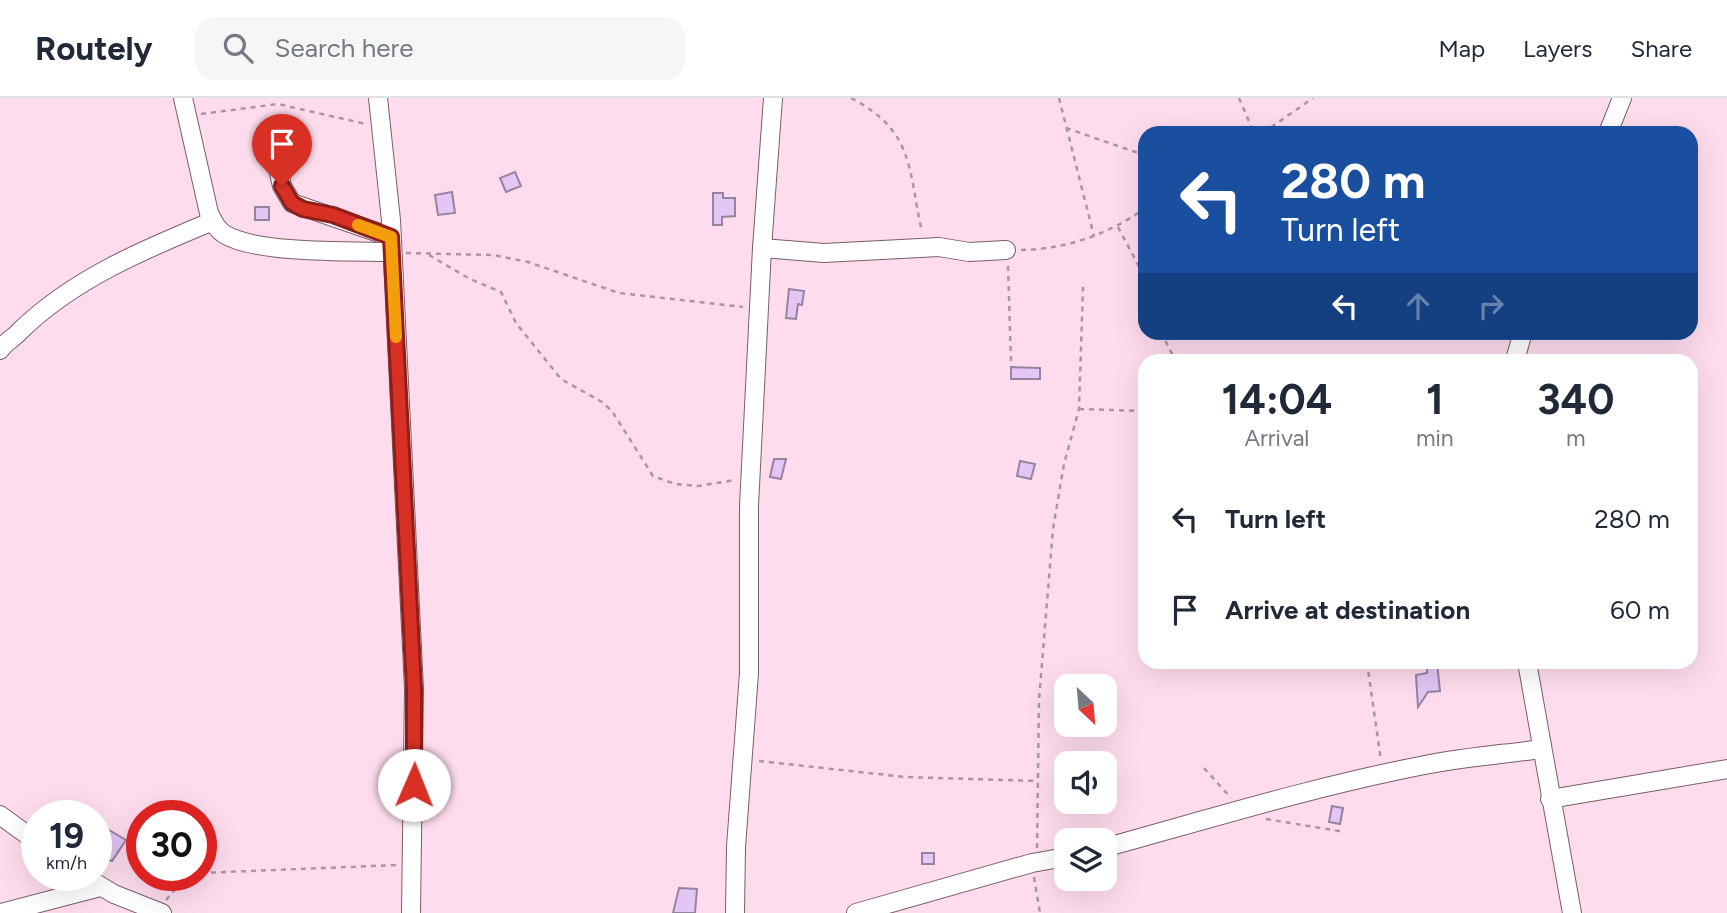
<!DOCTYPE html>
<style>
body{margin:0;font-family:Figtree,sans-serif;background:#f6f6f7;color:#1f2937;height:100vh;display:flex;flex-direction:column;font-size:26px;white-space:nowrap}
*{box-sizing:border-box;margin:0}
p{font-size:23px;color:#747a83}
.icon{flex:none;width:38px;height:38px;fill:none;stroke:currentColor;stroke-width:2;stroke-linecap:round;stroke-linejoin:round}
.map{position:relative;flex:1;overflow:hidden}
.sheet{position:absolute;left:1138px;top:256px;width:560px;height:315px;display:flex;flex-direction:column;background:#fff;border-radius:21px;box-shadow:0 7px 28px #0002}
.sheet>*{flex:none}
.top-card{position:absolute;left:1138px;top:28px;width:560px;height:214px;border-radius:21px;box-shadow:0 7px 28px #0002;background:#1a4fa0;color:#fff;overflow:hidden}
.needle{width:46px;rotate:154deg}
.tools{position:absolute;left:1054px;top:576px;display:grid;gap:14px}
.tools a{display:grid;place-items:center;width:63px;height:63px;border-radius:14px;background:#fff;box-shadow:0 7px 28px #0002;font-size:35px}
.speed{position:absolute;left:21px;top:702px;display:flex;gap:14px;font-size:35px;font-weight:700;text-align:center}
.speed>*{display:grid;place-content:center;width:91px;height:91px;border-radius:50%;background:#fff;box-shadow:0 7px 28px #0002;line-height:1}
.speed small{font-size:18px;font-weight:400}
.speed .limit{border:10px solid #d22;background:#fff;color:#111}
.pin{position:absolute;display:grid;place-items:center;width:60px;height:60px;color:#fff;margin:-72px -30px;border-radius:50% 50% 50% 0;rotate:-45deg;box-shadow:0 0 7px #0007}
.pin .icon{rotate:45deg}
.me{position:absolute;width:77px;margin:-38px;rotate:1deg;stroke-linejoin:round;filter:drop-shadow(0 0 5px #0008)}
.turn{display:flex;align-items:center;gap:24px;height:147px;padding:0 28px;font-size:32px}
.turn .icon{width:91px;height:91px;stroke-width:2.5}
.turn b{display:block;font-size:49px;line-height:60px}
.lanes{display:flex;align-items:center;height:66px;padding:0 28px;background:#0003;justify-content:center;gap:35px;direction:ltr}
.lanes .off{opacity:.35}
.eta{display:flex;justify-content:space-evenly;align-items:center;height:119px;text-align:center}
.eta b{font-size:42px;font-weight:700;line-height:49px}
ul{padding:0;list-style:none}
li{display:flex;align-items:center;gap:21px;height:91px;padding:0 28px}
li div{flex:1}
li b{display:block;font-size:26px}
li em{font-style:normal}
header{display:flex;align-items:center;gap:42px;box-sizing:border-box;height:98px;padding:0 35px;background:#fff;border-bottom:2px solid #e0e1e3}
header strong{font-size:33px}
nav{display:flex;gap:38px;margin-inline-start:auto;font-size:24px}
.search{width:490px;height:63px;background:#f6f6f7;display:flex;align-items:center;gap:18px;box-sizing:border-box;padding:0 24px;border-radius:21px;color:#747a83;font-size:26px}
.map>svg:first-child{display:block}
.building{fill:#e3c5f6;stroke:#94849e;stroke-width:2}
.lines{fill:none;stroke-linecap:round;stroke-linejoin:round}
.minor-casing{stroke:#795d6c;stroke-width:20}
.path{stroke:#ae94a2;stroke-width:2.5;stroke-dasharray:5 5;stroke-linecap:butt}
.minor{stroke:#fff;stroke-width:18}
.route-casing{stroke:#8d1f18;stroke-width:18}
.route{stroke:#d93025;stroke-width:12}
.slow{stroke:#f59e0b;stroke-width:12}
</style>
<header>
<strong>Routely</strong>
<div class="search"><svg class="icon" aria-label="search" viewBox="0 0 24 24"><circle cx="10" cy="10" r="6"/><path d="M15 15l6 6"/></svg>Search here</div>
<nav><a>Map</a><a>Layers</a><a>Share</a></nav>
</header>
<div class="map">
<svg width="1727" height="815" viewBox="0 0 1727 815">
<rect width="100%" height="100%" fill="#fedcee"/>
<!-- building -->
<g class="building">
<polygon points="515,74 521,88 506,94 500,80"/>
<polygon points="452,94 455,115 438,117 435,97"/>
<polygon points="713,95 723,95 723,100 735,100 735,118 722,119 722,127 713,127"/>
<rect x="255" y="109" width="14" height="13"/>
<polygon points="789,191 804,193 802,207 798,206 796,221 786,220"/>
<polygon points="1011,269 1040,270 1040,281 1011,281"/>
<polygon points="774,361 786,361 781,381 770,379"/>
<polygon points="1020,363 1035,366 1031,381 1017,378"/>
<polygon points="1437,565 1440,593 1428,594 1418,609 1416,577 1427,575 1427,567"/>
<polygon points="1332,708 1343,710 1340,726 1329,724"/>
<polygon points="109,732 126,742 112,763 103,760"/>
<rect x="922" y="755" width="12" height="11"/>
<polygon points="679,790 697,791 695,815 673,815"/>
</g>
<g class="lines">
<!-- minor casing -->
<g class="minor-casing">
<g id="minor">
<path d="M183,0L209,115C213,123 216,131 224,136C256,156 352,153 391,154"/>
<polyline points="378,0 391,122 414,591 411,815"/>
<polyline points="1608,35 1622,0"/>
<polyline points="274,54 282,88 292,105 391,139"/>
<polyline points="762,150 824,155 939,149 969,154 1006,152"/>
<path d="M0,252C5,244 14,240 20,233C73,181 145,151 213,123"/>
<polyline points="1515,262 1523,234"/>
<polyline points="1527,564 1572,815"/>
<polyline points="1550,701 1727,671"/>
<polyline points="0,717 37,744"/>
<path d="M1104,750C1212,720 1320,687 1430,666C1467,659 1505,656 1541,651"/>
<polyline points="82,777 114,796 162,815"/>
<polyline points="1,815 100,789"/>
<polyline points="735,815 736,749 749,575 749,408 762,150 773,0"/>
<polyline points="856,815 1032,765 1066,759"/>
</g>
</g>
<!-- path -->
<g class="path">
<path d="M851,0C915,33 908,72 922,134"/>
<polyline points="1059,0 1094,138"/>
<polyline points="1239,0 1254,35"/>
<polyline points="201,16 278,6 366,26"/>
<polyline points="1066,30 1144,57"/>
<polyline points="1263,35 1313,0"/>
<polyline points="1118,129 1144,178"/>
<path d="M1021,152C1066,151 1107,137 1144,111"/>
<polyline points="406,155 493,157 528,164 619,195 743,209"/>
<polyline points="429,157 470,181 501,194 516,225 561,281 602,304 612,313 653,378 675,386 698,388 735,382"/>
<polyline points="1008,168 1011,263"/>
<polyline points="1161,234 1175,262"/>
<polyline points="1079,311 1144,313"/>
<polyline points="1367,564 1381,663"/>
<polyline points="759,663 905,679 1038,683"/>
<polyline points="1204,670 1231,700"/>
<polyline points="1266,721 1345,734"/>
<polyline points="1037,750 1039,602 1053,431 1064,366 1079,311 1083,189"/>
<polyline points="201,775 397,767"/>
<polyline points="1034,779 1040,815"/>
<polyline points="166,802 179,787 195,777"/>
</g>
<!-- minor -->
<use href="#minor" class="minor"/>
</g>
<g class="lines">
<!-- route casing -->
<g class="route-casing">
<polyline id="route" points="282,88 292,105 303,111 333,117 391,139 414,591 414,687"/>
</g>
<!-- route -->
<use href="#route" class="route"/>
<!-- slow -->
<polyline class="slow" points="358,127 391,139 396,239"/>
</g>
</svg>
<div class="tools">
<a><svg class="needle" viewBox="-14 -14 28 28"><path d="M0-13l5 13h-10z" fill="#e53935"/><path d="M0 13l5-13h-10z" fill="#747a83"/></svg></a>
<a><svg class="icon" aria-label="sound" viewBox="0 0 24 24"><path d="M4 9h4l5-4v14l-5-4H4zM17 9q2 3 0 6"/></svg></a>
<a><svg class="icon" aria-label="layers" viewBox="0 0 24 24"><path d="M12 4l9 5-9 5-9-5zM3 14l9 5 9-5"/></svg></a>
</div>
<div class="speed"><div>19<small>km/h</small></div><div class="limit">30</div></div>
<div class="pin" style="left:282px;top:88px;background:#d93025"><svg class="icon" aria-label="arrive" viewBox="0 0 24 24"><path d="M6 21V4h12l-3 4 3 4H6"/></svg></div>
<svg class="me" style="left:414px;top:687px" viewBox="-20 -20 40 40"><circle r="19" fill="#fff"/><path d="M0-13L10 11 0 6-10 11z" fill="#d93025"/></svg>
<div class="top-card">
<div class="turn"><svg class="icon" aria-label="left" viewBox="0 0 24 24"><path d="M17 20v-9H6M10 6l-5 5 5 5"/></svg><div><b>280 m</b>Turn left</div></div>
<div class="lanes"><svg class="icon" aria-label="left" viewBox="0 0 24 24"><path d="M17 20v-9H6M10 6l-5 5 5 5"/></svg><svg class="icon off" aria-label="ahead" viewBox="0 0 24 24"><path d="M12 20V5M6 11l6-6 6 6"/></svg><svg class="icon off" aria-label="right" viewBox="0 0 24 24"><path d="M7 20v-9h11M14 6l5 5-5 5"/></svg></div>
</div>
<section class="sheet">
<div class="eta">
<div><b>14:04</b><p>Arrival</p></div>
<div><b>1</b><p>min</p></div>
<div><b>340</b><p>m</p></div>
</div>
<ul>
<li><svg class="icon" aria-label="left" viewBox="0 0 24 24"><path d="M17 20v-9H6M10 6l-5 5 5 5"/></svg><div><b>Turn left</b></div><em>280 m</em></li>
<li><svg class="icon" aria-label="arrive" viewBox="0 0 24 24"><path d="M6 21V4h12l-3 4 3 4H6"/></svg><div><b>Arrive at destination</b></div><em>60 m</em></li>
</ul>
</section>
</div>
